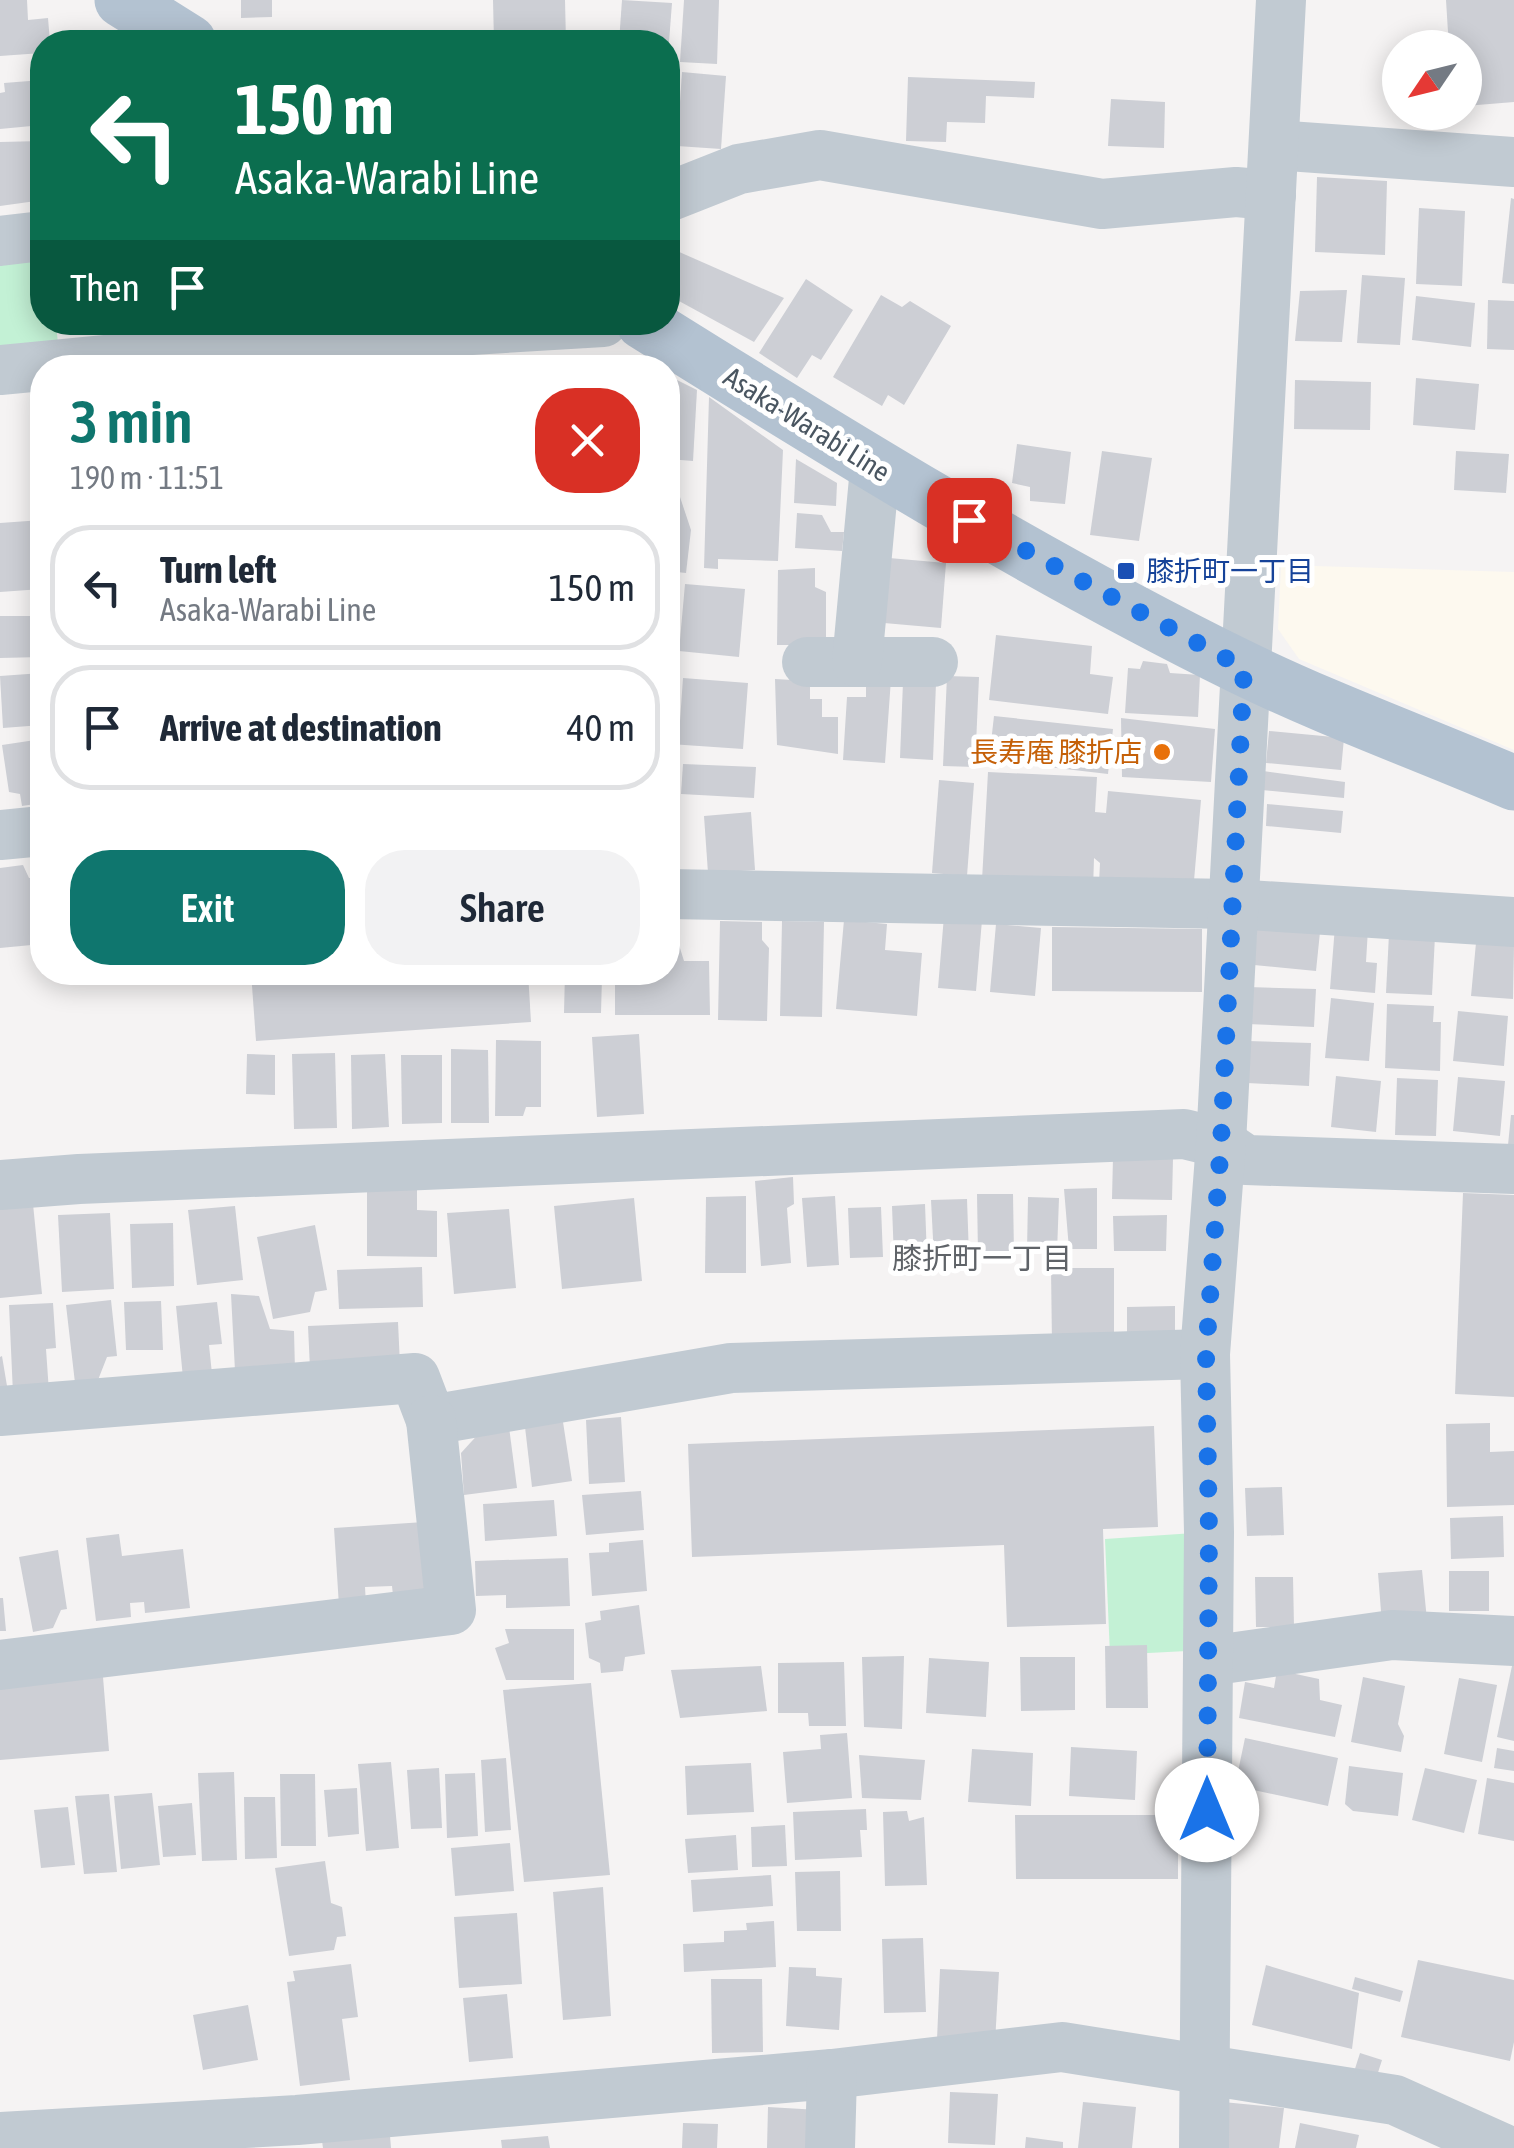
<!DOCTYPE html>
<meta charset="utf-8">
<style>
body{margin:0;font-family:"Asap Condensed","Noto Sans JP",sans-serif;background:#f2f2f3;color:#1f2937;height:100vh;display:flex;flex-direction:column;font-size:38px;white-space:nowrap}
*{box-sizing:border-box;margin:0}
p{font-size:32px;color:#747a83}
.icon{flex:none;width:55px;height:55px;fill:none;stroke:currentColor;stroke-width:2;stroke-linecap:round;stroke-linejoin:round}
.map{position:relative;flex:1;overflow:hidden}
.sheet{position:absolute;left:30px;top:355px;width:650px;height:630px;display:flex;flex-direction:column;background:#fff;border-radius:40px;box-shadow:0 5px 25px #0003}
.sheet>*{flex:none}
.top-card{position:absolute;left:30px;top:30px;width:650px;height:305px;border-radius:40px;box-shadow:0 5px 25px #0003;background:#0b6e4f;color:#fff;overflow:hidden}
.needle{width:65px;rotate:235deg}
.fabs{position:absolute;left:1382px;top:30px;display:grid;gap:20px}
.fabs a{display:grid;place-items:center;width:100px;height:100px;border-radius:50%;background:#fff;box-shadow:0 5px 25px #0003;font-size:50px}
.pin{position:absolute;display:grid;place-items:center;width:85px;height:85px;color:#fff;margin:-42px;border-radius:20px;box-shadow:0 5px 15px #0006}
.me{position:absolute;width:110px;margin:-55px;rotate:0deg;stroke-linejoin:round;filter:drop-shadow(0 0 8px #0008)}
.turn{display:flex;align-items:center;gap:35px;height:210px;padding:0 40px;font-size:45px}
.turn .icon{width:130px;height:130px;stroke-width:2.5}
.turn b{display:block;font-size:70px;line-height:85px}
.then{display:flex;align-items:center;height:95px;padding:0 40px;background:#0003;gap:20px;font-size:38px}
.round{display:grid;place-items:center;flex:none;width:105px;height:105px;border-radius:40px;background:#f2f2f3}
.summary{display:flex;align-items:center;justify-content:space-between;height:170px;padding:0 40px}
h1{font-size:60px;font-weight:600;line-height:75px;color:#0f766e}
.cta{display:flex;gap:20px;margin-top:auto;padding:20px 40px}
.cta a{flex:1;height:115px;border-radius:40px;background:#0f766e;color:#fff;font-size:40px;font-weight:600;line-height:115px;text-align:center}
.cta a+a{background:#f2f2f3;color:#1f2937}
ul{padding:0;list-style:none}
li{display:flex;align-items:center;gap:30px;height:125px;margin:0 20px 15px;padding:0 20px;border:5px solid #e0e1e3;border-radius:40px}
li div{flex:1}
li b{display:block;font-size:38px}
li em{font-style:normal}
.map>svg:first-child{display:block}
.commercial{fill:#fdf9ef}
.green{fill:#c3f1d5}
.building{fill:#cdcfd5}
.lines{fill:none;stroke-linecap:round;stroke-linejoin:round}
.minor{stroke:#c1cad2;stroke-width:50}
.major{stroke:#b3c2d1;stroke-width:55}
.route{stroke:#1a73e8;stroke-width:18;stroke-dasharray:0 32.4}
.transit-dot{fill:#1a4fb4;stroke:#fff;stroke-width:4}
.food-dot{fill:#e8710a;stroke:#fff;stroke-width:4}
.labels{text-anchor:middle;stroke-width:10;stroke-linejoin:round;paint-order:stroke}
.street-label{font-size:28px;fill:#4a5661;stroke:#fff}
.transit-label{font-size:28px;fill:#164399;stroke:#fff;text-anchor:start}
.food-label{font-size:28px;fill:#c56008;stroke:#fff;text-anchor:end}
.neighbourhood-label{font-size:30px;fill:#5f6368;stroke:#fff}
</style>
<div class="map">
<svg width="1514" height="2148" viewBox="0 0 1514 2148">
<rect width="100%" height="100%" fill="#f5f3f3"/>
<!-- commercial -->
<polygon class="commercial" points="1281,565 1514,572 1514,750 1299,659 1278,629"/>
<!-- green -->
<g class="green">
<polygon points="42,245 42,322 56,323 58,344 0,352 0,250"/>
<polygon points="1209,1532 1187,1651 1110,1655 1105,1539"/>
</g>
<!-- building -->
<g class="building">
<polygon points="0,0 27,0 28,20 48,18 50,42 42,42 42,53 0,56"/>
<polygon points="241,0 272,0 272,17 241,18"/>
<polygon points="493,0 565,0 566,42 494,42"/>
<polygon points="622,0 672,3 669,42 619,42"/>
<polygon points="684,0 719,0 717,64 680,62"/>
<polygon points="1446,0 1514,0 1514,102 1465,106 1465,48 1449,48"/>
<polygon points="682,72 726,76 721,149 677,146"/>
<polygon points="908,77 1035,82 1034,98 986,96 985,123 947,122 946,142 906,141"/>
<polygon points="42,80 42,125 0,129 0,93 5,92 4,83"/>
<polygon points="1111,99 1165,102 1164,148 1108,146"/>
<polygon points="42,141 42,177 33,178 36,201 0,206 0,142"/>
<polygon points="1317,177 1387,181 1385,255 1315,252"/>
<polygon points="1511,198 1514,199 1514,284 1502,283"/>
<polygon points="1419,208 1465,211 1462,286 1416,284"/>
<polygon points="677,251 784,298 754,342 668,295 668,270"/>
<polygon points="1362,275 1405,278 1400,345 1357,343"/>
<polygon points="806,279 853,310 821,360 812,355 797,378 759,353"/>
<polygon points="1347,290 1342,342 1295,341 1300,291"/>
<polygon points="881,295 902,307 910,301 951,326 904,405 888,395 882,406 833,377"/>
<polygon points="1416,296 1475,303 1471,347 1412,340"/>
<polygon points="1488,300 1514,301 1514,350 1487,349"/>
<polygon points="610,356 639,357 638,368 610,368"/>
<polygon points="530,361 576,365 576,368 529,368"/>
<polygon points="673,378 697,390 693,461 668,459 668,387"/>
<polygon points="1416,378 1479,384 1475,430 1413,425"/>
<polygon points="1295,380 1371,382 1370,430 1294,429"/>
<polygon points="709,397 783,450 778,561 718,559 718,569 704,568"/>
<polygon points="1017,444 1071,452 1065,504 1030,501 1030,487 1012,483"/>
<polygon points="1102,451 1152,458 1139,541 1090,535"/>
<polygon points="1456,451 1509,454 1506,493 1454,490"/>
<polygon points="796,459 837,483 836,506 794,503"/>
<polygon points="668,495 680,497 691,530 686,573 668,571"/>
<polygon points="797,513 822,515 831,532 844,532 842,551 795,548"/>
<polygon points="42,520 42,589 0,592 0,523"/>
<polygon points="889,558 946,563 941,628 884,623"/>
<polygon points="815,568 815,587 826,592 826,645 777,645 778,570"/>
<polygon points="685,584 745,589 739,657 679,651"/>
<polygon points="0,616 42,616 42,657 0,658"/>
<polygon points="996,635 1092,646 1090,674 1113,677 1108,714 989,700"/>
<polygon points="1143,661 1167,664 1170,673 1200,675 1198,717 1125,713 1128,668 1140,669"/>
<polygon points="42,673 42,725 3,728 0,676"/>
<polygon points="947,676 979,677 975,767 943,766"/>
<polygon points="866,677 891,679 885,763 843,760 847,697 866,697"/>
<polygon points="683,678 748,683 743,749 670,744 671,726 680,721"/>
<polygon points="775,679 810,681 810,699 822,699 822,717 838,717 838,754 777,745"/>
<polygon points="903,682 936,683 933,760 900,758"/>
<polygon points="994,716 1113,729 1108,774 989,760"/>
<polygon points="1121,718 1215,729 1211,782 1122,777"/>
<polygon points="1269,731 1344,738 1341,770 1266,763"/>
<polygon points="42,739 42,803 22,806 20,794 9,792 2,745"/>
<polygon points="683,764 756,767 754,798 681,794"/>
<polygon points="1263,771 1345,782 1344,798 1262,790"/>
<polygon points="988,772 1097,777 1095,812 1106,813 1108,791 1201,800 1193,892 1099,883 1100,863 1094,858 1093,890 982,880"/>
<polygon points="939,780 974,783 967,876 932,873"/>
<polygon points="1267,804 1343,811 1341,833 1266,826"/>
<polygon points="751,812 755,870 708,873 704,816"/>
<polygon points="678,825 679,862 668,863 668,826"/>
<polygon points="23,865 29,878 42,877 42,944 0,948 0,868"/>
<polygon points="944,916 982,920 976,991 938,988"/>
<polygon points="844,920 887,924 885,950 922,953 917,1016 836,1009"/>
<polygon points="720,921 762,922 762,940 769,948 767,1021 718,1020"/>
<polygon points="782,921 824,922 822,1017 780,1016"/>
<polygon points="996,924 1041,928 1035,996 990,992"/>
<polygon points="1335,926 1368,929 1366,962 1377,963 1375,993 1330,989"/>
<polygon points="1052,927 1202,929 1202,992 1052,991"/>
<polygon points="1257,927 1320,932 1316,971 1254,965"/>
<polygon points="668,932 675,932 684,961 709,961 710,1015 615,1015 615,972 668,972"/>
<polygon points="1389,934 1435,936 1432,995 1386,993"/>
<polygon points="1476,943 1514,946 1513,999 1471,996"/>
<polygon points="251,972 528,972 531,1022 256,1041"/>
<polygon points="565,972 599,972 602,977 601,1013 564,1013"/>
<polygon points="1248,987 1316,989 1314,1027 1247,1024"/>
<polygon points="1331,998 1374,1003 1369,1061 1325,1058"/>
<polygon points="1387,1004 1434,1006 1433,1022 1441,1022 1440,1071 1385,1068"/>
<polygon points="1458,1011 1508,1016 1504,1066 1453,1061"/>
<polygon points="639,1034 644,1114 597,1117 592,1037"/>
<polygon points="496,1040 541,1041 541,1107 526,1107 523,1116 495,1116"/>
<polygon points="1248,1041 1311,1043 1309,1086 1247,1083"/>
<polygon points="451,1049 488,1050 489,1123 451,1123"/>
<polygon points="335,1053 337,1128 294,1129 292,1054"/>
<polygon points="247,1054 275,1055 275,1095 246,1094"/>
<polygon points="385,1054 389,1127 352,1129 351,1055"/>
<polygon points="401,1055 442,1055 442,1123 402,1124"/>
<polygon points="1336,1076 1381,1081 1376,1132 1331,1127"/>
<polygon points="1458,1077 1505,1081 1500,1136 1453,1131"/>
<polygon points="1397,1078 1438,1080 1436,1136 1395,1135"/>
<polygon points="1511,1115 1514,1115 1514,1146 1508,1145"/>
<polygon points="1113,1157 1173,1158 1172,1200 1112,1199"/>
<polygon points="793,1177 794,1204 787,1208 791,1263 761,1266 755,1181"/>
<polygon points="367,1187 417,1188 417,1210 437,1211 437,1257 367,1256"/>
<polygon points="1097,1188 1097,1249 1069,1249 1064,1189"/>
<polygon points="1463,1193 1514,1195 1514,1397 1455,1394"/>
<polygon points="977,1194 1013,1194 1014,1254 978,1254"/>
<polygon points="746,1196 746,1273 705,1273 706,1197"/>
<polygon points="835,1196 839,1265 807,1267 802,1198"/>
<polygon points="1028,1197 1059,1198 1057,1252 1027,1251"/>
<polygon points="634,1198 642,1281 562,1289 554,1206"/>
<polygon points="967,1199 969,1256 934,1258 931,1200"/>
<polygon points="33,1204 42,1294 0,1298 0,1208"/>
<polygon points="925,1204 927,1258 894,1259 892,1206"/>
<polygon points="235,1206 243,1280 197,1285 188,1210"/>
<polygon points="881,1207 883,1257 850,1258 848,1208"/>
<polygon points="509,1209 516,1288 454,1294 447,1213"/>
<polygon points="110,1213 114,1289 62,1292 58,1215"/>
<polygon points="1167,1215 1166,1251 1114,1251 1113,1216"/>
<polygon points="173,1223 174,1286 132,1288 130,1224"/>
<polygon points="315,1225 327,1290 315,1292 310,1312 273,1319 257,1237"/>
<polygon points="422,1267 423,1307 339,1309 337,1270"/>
<polygon points="1051,1268 1114,1268 1114,1344 1052,1344"/>
<polygon points="231,1294 259,1296 270,1329 294,1331 295,1371 235,1371"/>
<polygon points="111,1300 117,1356 107,1357 98,1380 75,1383 66,1305"/>
<polygon points="161,1301 163,1350 126,1350 124,1302"/>
<polygon points="217,1302 222,1344 209,1345 212,1374 183,1378 176,1306"/>
<polygon points="53,1303 56,1348 46,1349 49,1392 13,1394 9,1305"/>
<polygon points="1175,1306 1175,1342 1127,1342 1127,1307"/>
<polygon points="398,1322 400,1365 310,1369 308,1326"/>
<polygon points="2,1356 8,1392 0,1393 0,1357"/>
<polygon points="621,1417 625,1482 589,1484 586,1420"/>
<polygon points="563,1422 572,1481 532,1487 525,1427"/>
<polygon points="1490,1423 1490,1452 1514,1451 1514,1505 1447,1507 1446,1424"/>
<polygon points="1154,1426 1158,1527 1103,1529 1106,1624 1007,1627 1004,1545 692,1557 688,1444"/>
<polygon points="509,1427 517,1488 464,1495 461,1453 482,1430"/>
<polygon points="1282,1487 1284,1535 1247,1536 1245,1488"/>
<polygon points="641,1491 644,1530 586,1535 582,1495"/>
<polygon points="554,1500 557,1536 485,1541 483,1504"/>
<polygon points="1503,1516 1504,1557 1451,1559 1450,1518"/>
<polygon points="424,1522 429,1602 394,1605 392,1586 365,1587 366,1605 339,1606 334,1528"/>
<polygon points="119,1534 122,1556 183,1549 190,1608 145,1613 144,1602 130,1603 131,1617 96,1621 86,1538"/>
<polygon points="643,1540 647,1591 592,1596 589,1553 609,1552 609,1543"/>
<polygon points="58,1550 67,1609 61,1610 53,1628 33,1632 19,1557"/>
<polygon points="568,1558 570,1606 506,1608 506,1595 476,1596 475,1561"/>
<polygon points="1422,1570 1427,1620 1382,1624 1378,1573"/>
<rect x="1449" y="1571" width="40" height="40"/>
<polygon points="1255,1577 1293,1577 1294,1627 1256,1627"/>
<polygon points="0,1598 3,1598 6,1631 0,1631"/>
<polygon points="639,1605 645,1654 625,1657 623,1671 601,1673 600,1663 589,1658 585,1623 601,1620 600,1611"/>
<polygon points="505,1629 574,1629 574,1680 506,1680 495,1648 509,1643"/>
<polygon points="1147,1645 1148,1708 1106,1708 1105,1646"/>
<polygon points="904,1656 902,1729 864,1727 862,1657"/>
<polygon points="1020,1657 1075,1657 1075,1710 1021,1711"/>
<polygon points="929,1658 989,1662 986,1717 926,1713"/>
<polygon points="844,1662 846,1726 809,1726 808,1713 778,1713 778,1663"/>
<polygon points="761,1666 767,1711 680,1718 671,1670"/>
<polygon points="1512,1666 1514,1666 1514,1741 1497,1737"/>
<polygon points="1277,1670 1319,1679 1320,1700 1342,1705 1335,1737 1239,1718 1245,1682 1274,1688"/>
<polygon points="103,1677 109,1751 0,1760 0,1686"/>
<polygon points="1363,1677 1405,1686 1398,1724 1404,1736 1401,1752 1351,1742"/>
<polygon points="1459,1678 1497,1685 1482,1762 1444,1754"/>
<polygon points="591,1683 610,1875 524,1882 503,1690"/>
<polygon points="847,1733 852,1798 787,1803 783,1752 821,1749 820,1735"/>
<polygon points="1245,1738 1338,1758 1328,1806 1235,1786"/>
<polygon points="1071,1747 1137,1751 1135,1800 1069,1796"/>
<polygon points="1497,1748 1514,1751 1514,1771 1494,1768"/>
<polygon points="972,1749 1033,1753 1031,1806 968,1802"/>
<polygon points="859,1755 925,1760 921,1800 862,1798"/>
<polygon points="506,1758 511,1830 485,1832 481,1760"/>
<polygon points="391,1762 399,1848 366,1851 358,1764"/>
<polygon points="751,1763 754,1812 687,1815 685,1766"/>
<polygon points="1349,1766 1403,1773 1398,1816 1353,1811 1345,1804"/>
<polygon points="439,1768 442,1828 411,1829 407,1770"/>
<polygon points="1425,1768 1477,1780 1464,1833 1412,1820"/>
<polygon points="234,1772 237,1860 202,1861 198,1773"/>
<polygon points="475,1773 478,1836 447,1838 445,1774"/>
<polygon points="280,1774 315,1774 316,1846 281,1846"/>
<polygon points="1487,1778 1514,1783 1514,1841 1478,1834"/>
<polygon points="357,1788 359,1834 328,1837 324,1790"/>
<polygon points="152,1793 160,1865 121,1869 114,1796"/>
<polygon points="109,1794 117,1872 84,1874 75,1796"/>
<polygon points="244,1797 275,1797 277,1858 245,1859"/>
<polygon points="192,1803 196,1855 163,1857 158,1806"/>
<polygon points="68,1807 75,1865 41,1868 34,1810"/>
<polygon points="866,1809 867,1830 860,1830 862,1857 795,1860 793,1812"/>
<polygon points="907,1811 909,1821 924,1817 927,1885 885,1886 883,1812"/>
<polygon points="1015,1815 1165,1815 1165,1842 1178,1841 1178,1879 1016,1879"/>
<polygon points="785,1825 787,1866 752,1867 751,1827"/>
<polygon points="736,1835 738,1870 688,1873 685,1839"/>
<polygon points="510,1843 514,1891 455,1896 451,1848"/>
<polygon points="325,1861 331,1903 342,1907 346,1936 337,1937 334,1950 289,1956 275,1868"/>
<polygon points="840,1871 841,1931 797,1931 795,1872"/>
<polygon points="771,1875 773,1906 693,1912 691,1880"/>
<polygon points="603,1887 611,2016 563,2020 553,1892"/>
<polygon points="517,1913 522,1984 459,1988 454,1917"/>
<polygon points="774,1921 776,1967 684,1972 683,1944 724,1942 724,1931 747,1930 746,1923"/>
<polygon points="923,1938 926,2012 884,2013 882,1939"/>
<polygon points="1418,1960 1514,1980 1514,2042 1510,2061 1401,2037"/>
<polygon points="351,1964 358,2017 342,2019 350,2080 300,2086 287,1982 295,1981 293,1971"/>
<polygon points="1266,1965 1359,1993 1352,2049 1252,2025"/>
<polygon points="789,1967 816,1968 816,1976 842,1978 839,2030 786,2026"/>
<polygon points="940,1969 999,1972 995,2043 937,2040"/>
<polygon points="1355,1977 1403,1991 1400,2002 1352,1989"/>
<polygon points="711,1979 762,1979 763,2052 712,2053"/>
<polygon points="507,1994 513,2058 469,2062 463,1998"/>
<polygon points="248,2005 258,2060 203,2070 193,2015"/>
<polygon points="1360,2053 1382,2060 1375,2082 1353,2075"/>
<polygon points="950,2092 998,2094 995,2145 948,2143"/>
<polygon points="1083,2102 1136,2107 1132,2148 1078,2148"/>
<polygon points="1223,2102 1284,2108 1279,2148 1223,2148"/>
<polygon points="768,2107 819,2110 817,2148 767,2148"/>
<polygon points="683,2123 718,2124 717,2148 682,2148"/>
<polygon points="1300,2123 1359,2135 1356,2148 1295,2148"/>
<polygon points="390,2136 391,2148 323,2148 322,2141"/>
<polygon points="548,2136 550,2148 502,2148 501,2140"/>
<polygon points="1026,2137 1063,2142 1063,2148 1025,2148"/>
</g>
<g class="lines">
<!-- minor -->
<g class="minor">
<polyline points="1274,145 1514,162"/>
<polyline points="668,197 739,169 820,155 1102,204 1236,192 1271,195"/>
<polyline points="0,241 42,236"/>
<polyline points="0,370 323,339 603,322"/>
<polyline points="807,662 933,662"/>
<polyline points="857,662 875,468"/>
<polyline points="0,835 42,831"/>
<polyline points="668,894 1232,904 1514,922"/>
<polyline points="0,1185 79,1179 1184,1134 1221,1143 1246,1160 1514,1169"/>
<polyline points="0,1411 415,1378 431,1420 731,1368 1205,1354"/>
<polyline points="1208,1661 1392,1635 1514,1641"/>
<polyline points="0,1665 451,1610 431,1420"/>
<polyline points="0,2137 297,2120 832,2074 1062,2047 1395,2100 1502,2148"/>
<polyline points="830,2148 832,2074"/>
<polyline points="1204,2148 1209,1532 1205,1354 1221,1143 1281,0"/>
</g>
<!-- major -->
<g class="major">
<polyline points="122,0 189,42"/>
<path d="M643,322C838,444 1034,565 1241,667C1329,710 1423,744 1514,783"/>
</g>
</g>
<g class="lines">
<!-- route -->
<polyline class="route" points="969,520 1244,668 1221,1143 1206,1354 1209,1532 1207,1810"/>
</g>
<!-- markers -->
<rect class="transit-dot" x="1116" y="561" width="20" height="20" rx="5"/>
<circle class="food-dot" cx="1162" cy="752" r="10"/>
<g class="labels">
<!-- street labels -->
<g class="street-label">
<text transform="translate(807 424) rotate(32)" y="10">Asaka-Warabi Line</text>
</g>
<!-- transit labels -->
<g class="transit-label">
<text x="1146" y="581">膝折町一丁目</text>
</g>
<!-- food labels -->
<g class="food-label">
<text x="1142" y="762">長寿庵 膝折店</text>
</g>
<!-- neighbourhood labels -->
<g class="neighbourhood-label">
<text x="982" y="1269">膝折町一丁目</text>
</g>
</g>
</svg>
<div class="fabs">
<a><svg class="needle" viewBox="-14 -14 28 28"><path d="M0-13l5 13h-10z" fill="#e53935"/><path d="M0 13l5-13h-10z" fill="#747a83"/></svg></a>
</div>
<div class="pin" style="left:969px;top:520px;background:#d93025"><svg class="icon" aria-label="arrive" viewBox="0 0 24 24"><path d="M6 21V4h12l-3 4 3 4H6"/></svg></div>
<svg class="me" style="left:1207px;top:1810px" viewBox="-20 -20 40 40"><circle r="19" fill="#fff"/><path d="M0-13L10 11 0 6-10 11z" fill="#1a73e8"/></svg>
<div class="top-card">
<div class="turn"><svg class="icon" aria-label="left" viewBox="0 0 24 24"><path d="M17 20v-9H6M10 6l-5 5 5 5"/></svg><div><b>150 m</b>Asaka-Warabi Line</div></div>
<div class="then">Then<svg class="icon" aria-label="arrive" viewBox="0 0 24 24"><path d="M6 21V4h12l-3 4 3 4H6"/></svg></div>
</div>
<section class="sheet">
<div class="summary"><div><h1>3 min</h1><p>190 m · 11:51</p></div><a class="round" style="background:#d93025;color:#fff"><svg class="icon" aria-label="close" viewBox="0 0 24 24"><path d="M6 6l12 12M18 6L6 18"/></svg></a></div>
<ul>
<li><svg class="icon" aria-label="left" viewBox="0 0 24 24"><path d="M17 20v-9H6M10 6l-5 5 5 5"/></svg><div><b>Turn left</b><p>Asaka-Warabi Line</p></div><em>150 m</em></li>
<li><svg class="icon" aria-label="arrive" viewBox="0 0 24 24"><path d="M6 21V4h12l-3 4 3 4H6"/></svg><div><b>Arrive at destination</b></div><em>40 m</em></li>
</ul>
<div class="cta"><a>Exit</a><a>Share</a></div>
</section>
</div>
